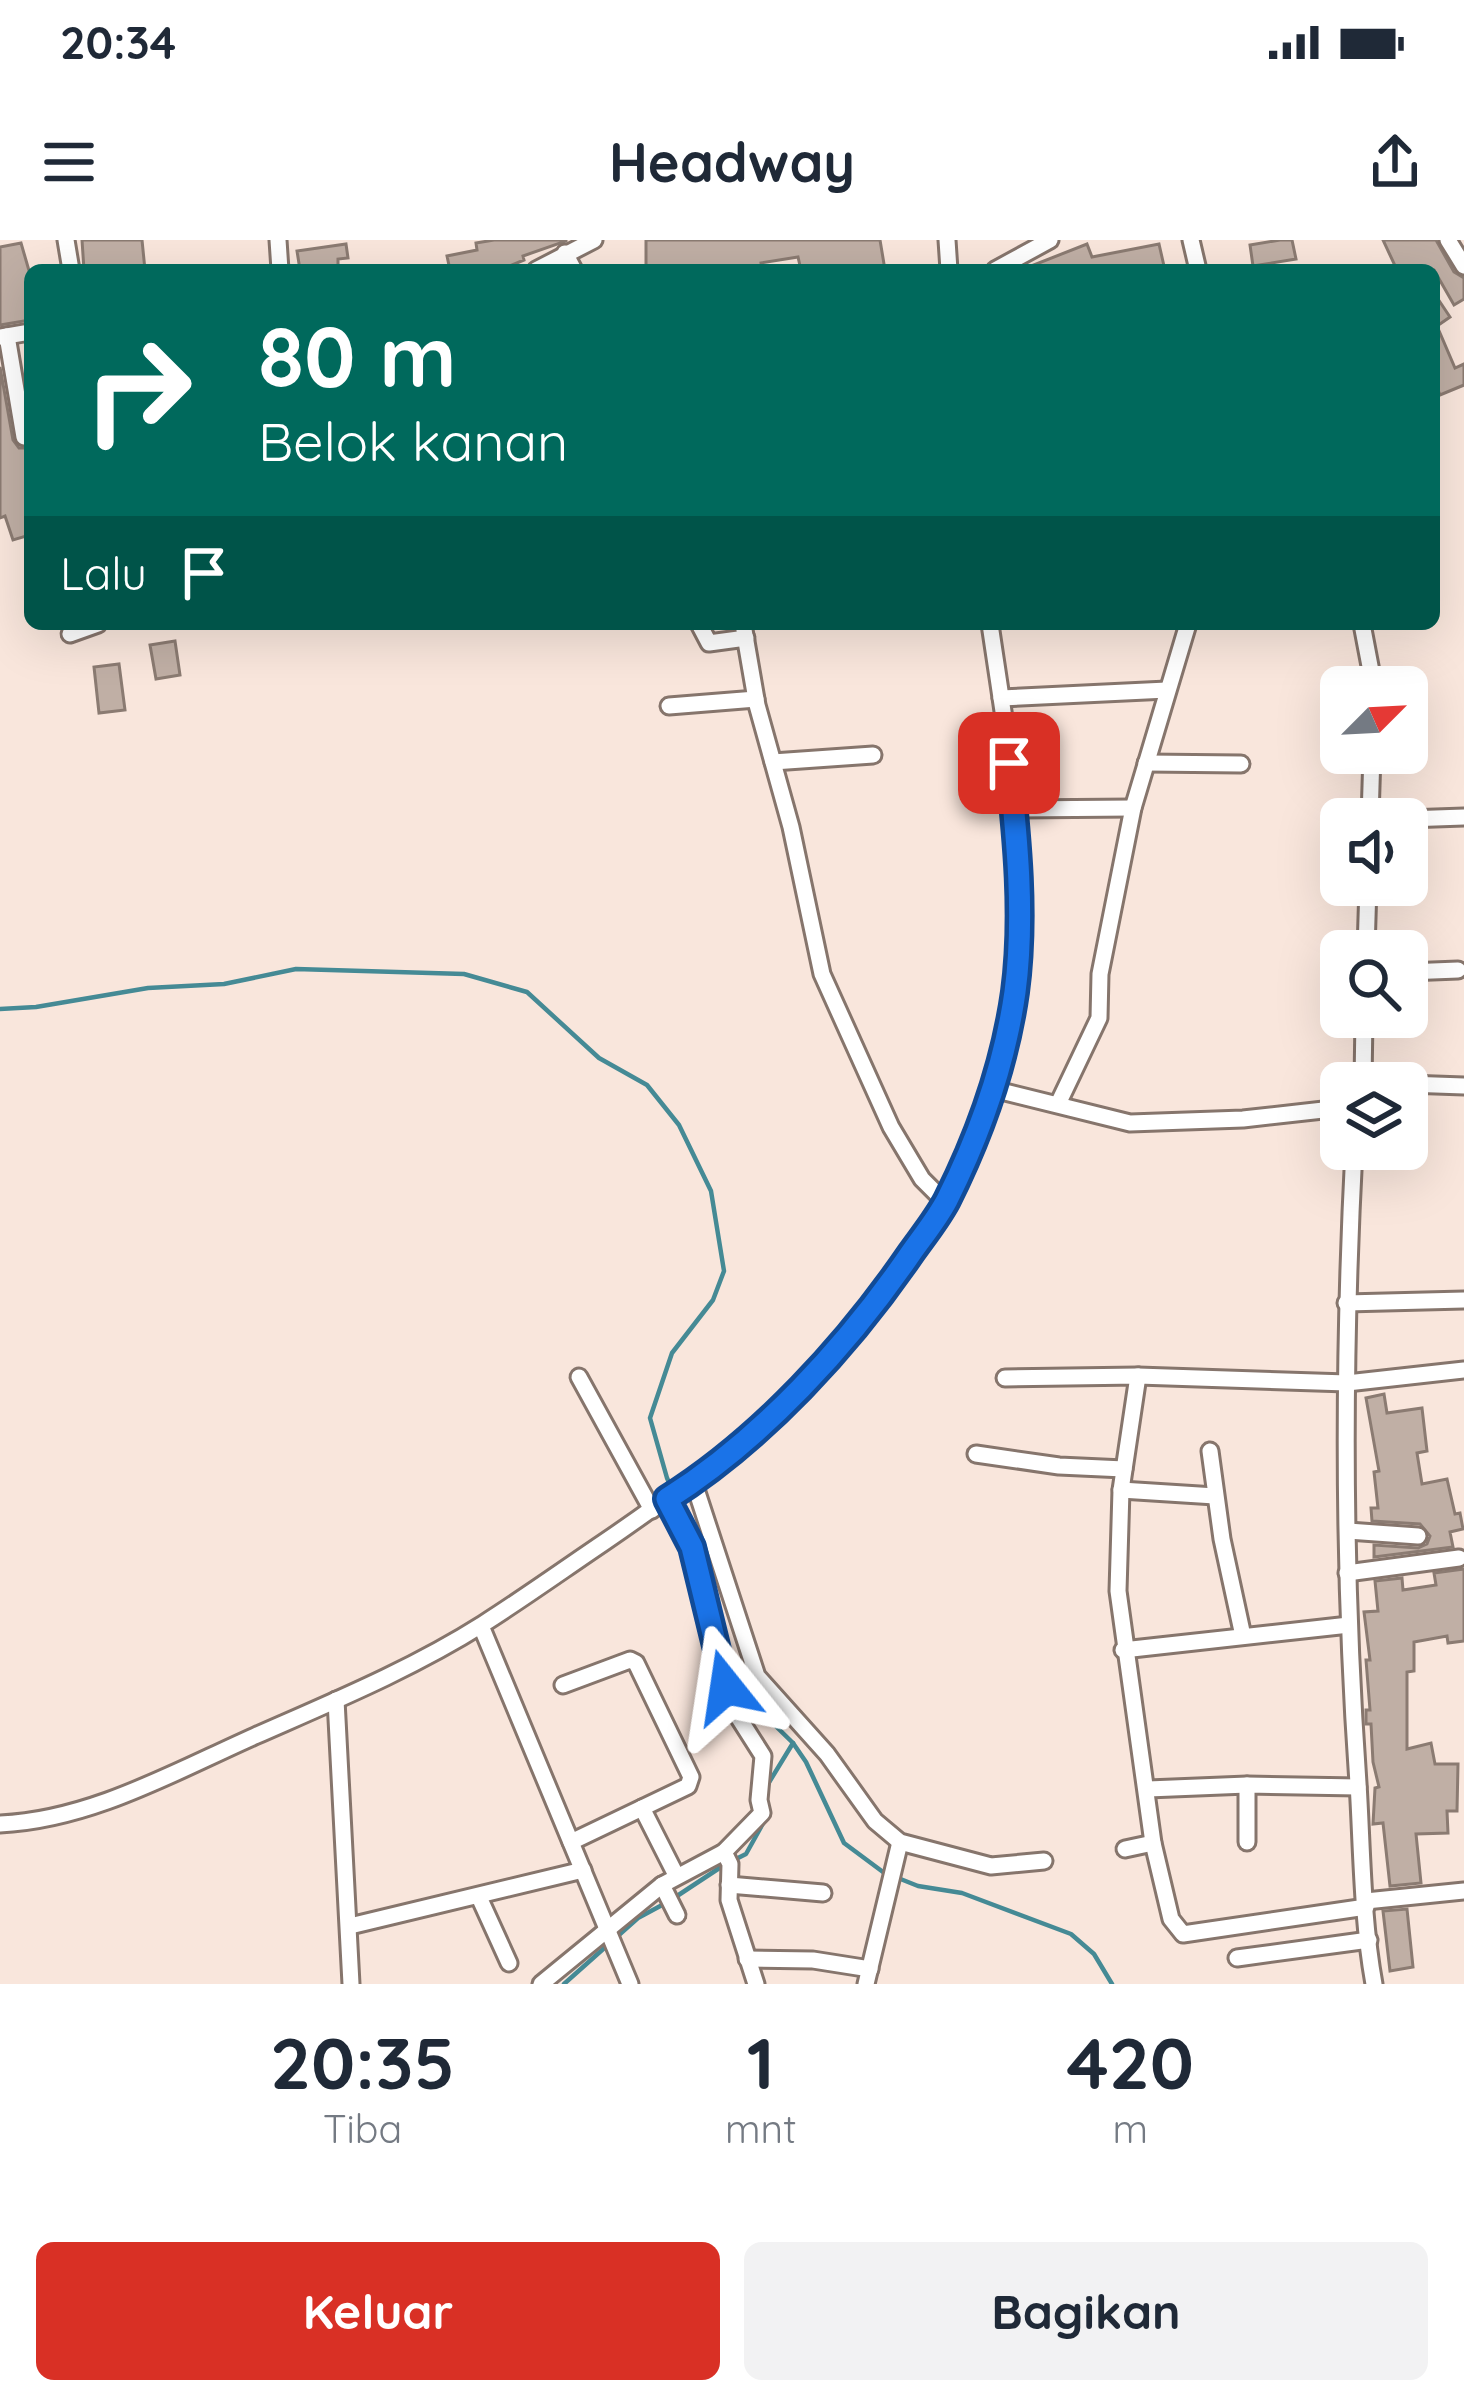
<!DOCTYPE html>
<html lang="id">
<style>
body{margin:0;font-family:Quicksand,sans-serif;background:#f2f2f3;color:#1f2937;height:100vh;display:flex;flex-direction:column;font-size:45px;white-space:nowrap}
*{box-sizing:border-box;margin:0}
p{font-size:39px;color:#747a83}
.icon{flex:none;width:66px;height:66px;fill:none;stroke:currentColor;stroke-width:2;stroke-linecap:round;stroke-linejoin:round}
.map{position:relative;height:1744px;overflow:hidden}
.details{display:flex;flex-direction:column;background:#fff;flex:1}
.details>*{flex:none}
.banner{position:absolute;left:24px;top:24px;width:1416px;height:366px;border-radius:18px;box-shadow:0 12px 48px #0002;background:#00695c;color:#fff;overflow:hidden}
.needle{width:78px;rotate:66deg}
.buttons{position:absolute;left:1320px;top:426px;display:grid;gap:24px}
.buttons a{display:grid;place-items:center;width:108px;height:108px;border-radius:18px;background:#fff;box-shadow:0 12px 48px #0002;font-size:60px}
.pin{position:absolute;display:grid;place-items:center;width:102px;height:102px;color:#fff;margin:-51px;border-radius:24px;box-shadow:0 6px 18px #0006}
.me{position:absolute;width:132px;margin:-66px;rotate:345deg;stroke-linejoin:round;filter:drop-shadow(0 0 9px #0008)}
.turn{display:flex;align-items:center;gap:42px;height:252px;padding:0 36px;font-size:54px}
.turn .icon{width:156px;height:156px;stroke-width:2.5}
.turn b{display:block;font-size:84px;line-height:102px}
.then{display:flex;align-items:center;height:114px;padding:0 36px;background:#0003;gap:24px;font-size:45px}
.eta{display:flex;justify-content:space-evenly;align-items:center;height:204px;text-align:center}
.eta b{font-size:72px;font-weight:700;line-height:84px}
.cta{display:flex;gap:24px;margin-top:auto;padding:24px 36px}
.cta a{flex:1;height:138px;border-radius:18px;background:#d93025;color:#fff;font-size:48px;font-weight:700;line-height:138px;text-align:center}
.cta a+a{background:#f2f2f3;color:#1f2937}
.status{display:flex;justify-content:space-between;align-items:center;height:84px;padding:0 60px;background:#fff;direction:ltr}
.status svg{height:33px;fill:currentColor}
header{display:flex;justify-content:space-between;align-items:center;height:156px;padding:0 36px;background:#fff;font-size:54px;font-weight:700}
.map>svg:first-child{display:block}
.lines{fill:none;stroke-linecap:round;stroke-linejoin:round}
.stream{stroke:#458a95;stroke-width:4.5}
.building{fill:#c0afa5;stroke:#8b7b72;stroke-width:3}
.street-casing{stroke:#86756c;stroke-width:21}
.street{stroke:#fff;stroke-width:15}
.route-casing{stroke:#114b97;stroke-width:30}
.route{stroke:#1a73e8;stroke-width:21}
</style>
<div class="status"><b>20:34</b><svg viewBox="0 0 49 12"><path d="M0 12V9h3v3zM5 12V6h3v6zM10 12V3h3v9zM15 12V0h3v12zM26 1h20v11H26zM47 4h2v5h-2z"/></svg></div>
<header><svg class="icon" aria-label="menu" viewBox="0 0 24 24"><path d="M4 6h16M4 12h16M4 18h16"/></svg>Headway<svg class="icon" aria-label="share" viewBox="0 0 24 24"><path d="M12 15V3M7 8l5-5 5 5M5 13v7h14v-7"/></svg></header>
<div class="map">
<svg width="1464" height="1744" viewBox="0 0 1464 1744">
<rect width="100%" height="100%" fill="#f9e6dc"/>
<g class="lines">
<!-- stream -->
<g class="stream">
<polyline points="0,769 36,767 148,748 224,744 296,729 464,734 527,752 599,818 647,845 679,885 711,951 724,1031 713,1060 672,1113 650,1178 667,1238 690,1288"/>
<polyline points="727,1414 742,1453 793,1503 806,1522 844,1603 883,1632 918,1646 962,1653 1071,1694 1094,1714 1112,1744"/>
<polyline points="765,1549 793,1503"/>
<polyline points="734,1620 746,1614 766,1578"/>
<polyline points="674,1658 724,1625"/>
<polyline points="564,1744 638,1678 664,1664"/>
</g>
</g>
<!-- building -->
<g class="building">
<polygon points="82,0 142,0 145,30 84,30"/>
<polygon points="494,0 566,0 566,1 523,16 524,20 500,30 450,30 447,16 477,10 476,3"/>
<polygon points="646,0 880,0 885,30 801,30 798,17 761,23 762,30 646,26"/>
<polygon points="1280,0 1292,0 1296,19 1253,26 1250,5"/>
<polygon points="1383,0 1436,0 1454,32 1464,38 1464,59 1454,65 1434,30 1397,30"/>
<polygon points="21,3 30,34 30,80 0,85 0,7"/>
<polygon points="346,4 348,18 338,19 338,30 300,30 297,11"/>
<polygon points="1087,4 1092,17 1159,4 1164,26 1145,30 1021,30"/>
<polygon points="1434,53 1450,77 1437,86 1455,128 1464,124 1464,145 1440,155 1434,140"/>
<polygon points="0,127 13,200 19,208 27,208 29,218 30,295 13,300 5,276 0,278"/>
<polygon points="175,401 180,435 156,439 150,405"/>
<polygon points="119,424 125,470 99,473 94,427"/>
<polygon points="1384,1154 1387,1173 1422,1168 1427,1211 1417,1213 1422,1244 1447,1239 1455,1274 1460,1273 1463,1289 1450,1292 1453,1307 1374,1317 1374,1305 1418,1308 1427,1304 1430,1296 1420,1284 1372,1281 1371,1268 1378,1268 1374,1232 1379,1231 1366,1158"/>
<polygon points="1464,1329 1464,1401 1448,1403 1447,1396 1414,1402 1414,1431 1407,1432 1407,1509 1431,1503 1435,1524 1458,1524 1457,1571 1447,1571 1448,1593 1416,1594 1421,1643 1390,1646 1383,1583 1373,1584 1375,1548 1379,1547 1373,1522 1371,1484 1366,1484 1366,1470 1370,1470 1366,1420 1370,1420 1364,1372 1378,1371 1375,1341 1402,1338 1403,1350 1436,1345 1434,1333"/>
<polygon points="1407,1669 1413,1727 1390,1731 1383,1671"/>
</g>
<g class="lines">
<!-- street casing -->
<g class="street-casing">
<g id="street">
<polyline points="66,0 71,30"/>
<polyline points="278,0 280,30"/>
<polyline points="947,0 949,30"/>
<polyline points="1191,0 1198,30"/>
<polyline points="1448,0 1464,26"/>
<polyline points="565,13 574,30"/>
<polyline points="536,30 594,0"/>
<polyline points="995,30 1050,0"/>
<polyline points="7,96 24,197"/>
<polyline points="0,97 30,92"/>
<polyline points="699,384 709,403 746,398"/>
<polyline points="743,384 757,465 791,587 822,734 891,887 922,939 946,963"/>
<polyline points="1362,384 1374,447"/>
<polyline points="70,394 98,384"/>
<polyline points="1001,458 1167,450"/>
<polyline points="669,466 756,459"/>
<polyline points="773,522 873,515"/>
<polyline points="1146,523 1241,524"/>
<polyline points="1014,569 1133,568"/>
<polyline points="1370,579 1372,513"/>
<polyline points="1407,579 1464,577"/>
<polyline points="1366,711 1368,645"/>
<polyline points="1407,732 1458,730"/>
<polyline points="1363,843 1364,777"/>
<polyline points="1407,844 1464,846"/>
<polyline points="993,849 1130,883 1243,879 1341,868"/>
<polyline points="1058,864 1099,778 1100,734 1133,568 1188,384"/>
<path d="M1354,909C1343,1120 1343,1332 1358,1543C1362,1609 1362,1678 1374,1744"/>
<polyline points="1346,1063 1464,1060"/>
<polyline points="1138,1136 1121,1250 1118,1351 1153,1603 1171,1679 1183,1694 1366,1667"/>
<polyline points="579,1137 652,1270"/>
<polyline points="1005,1138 1138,1136 1347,1143 1464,1130"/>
<polyline points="1210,1211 1222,1299 1243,1396"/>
<polyline points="976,1214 1059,1226 1124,1229"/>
<polyline points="693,1240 757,1436 827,1514 875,1581 900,1602 991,1626 1044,1621"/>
<polyline points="1121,1250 1215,1256"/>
<polyline points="1348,1291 1418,1296"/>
<polyline points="1347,1333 1459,1318"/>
<polyline points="481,1386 630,1744"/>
<polyline points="1123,1410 1349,1385"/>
<polyline points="563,1445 630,1420 636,1423 691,1537 688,1546 571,1602"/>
<polyline points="336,1460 351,1744"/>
<polyline points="1247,1545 1247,1602"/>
<polyline points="1148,1549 1247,1545 1358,1547"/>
<polyline points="642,1568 676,1635"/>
<path d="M0,1584C90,1580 174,1532 255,1496C332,1462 412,1429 483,1384C524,1358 563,1330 603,1303C719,1224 827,1137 906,1020C920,1001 936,981 947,960C964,926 979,887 992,851C1045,704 1012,534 990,384"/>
<polyline points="1125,1609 1153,1603"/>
<polyline points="724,1612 730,1624 729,1660 756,1744"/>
<polyline points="662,1645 677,1675"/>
<polyline points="729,1645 823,1653"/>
<polyline points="479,1657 509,1723"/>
<polyline points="1366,1661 1464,1651"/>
<polyline points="350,1686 583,1630"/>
<polyline points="1237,1718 1369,1700"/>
<polyline points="747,1719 813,1720 870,1729"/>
<polyline points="541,1744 662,1645 724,1612 762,1573 759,1560 763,1516 735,1472 692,1307 667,1259"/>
<polyline points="866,1744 900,1602"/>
</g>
</g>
<!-- street -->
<use href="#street" class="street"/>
</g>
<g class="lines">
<!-- route casing -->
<g class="route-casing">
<path id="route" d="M726,1447L692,1307L667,1259C762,1199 848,1105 911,1013C923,996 937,979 947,960C979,896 1005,823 1015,752C1025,677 1017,598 1009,523"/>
</g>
<!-- route -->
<use href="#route" class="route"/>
</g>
</svg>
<div class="buttons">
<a><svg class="needle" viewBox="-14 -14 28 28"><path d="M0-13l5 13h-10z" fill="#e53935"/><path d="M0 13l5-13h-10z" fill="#747a83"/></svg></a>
<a><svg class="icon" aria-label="sound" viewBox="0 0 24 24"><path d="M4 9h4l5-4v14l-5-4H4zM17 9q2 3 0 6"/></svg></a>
<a><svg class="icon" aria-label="search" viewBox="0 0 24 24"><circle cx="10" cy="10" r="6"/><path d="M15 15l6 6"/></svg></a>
<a><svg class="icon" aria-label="layers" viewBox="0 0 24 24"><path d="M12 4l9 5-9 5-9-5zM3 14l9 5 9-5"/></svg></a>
</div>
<div class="pin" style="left:1009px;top:523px;background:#d93025"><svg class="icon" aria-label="arrive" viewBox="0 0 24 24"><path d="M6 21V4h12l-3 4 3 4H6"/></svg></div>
<svg class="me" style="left:726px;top:1447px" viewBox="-20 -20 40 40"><path d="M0-17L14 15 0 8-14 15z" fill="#1a73e8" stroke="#fff" stroke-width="4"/></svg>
<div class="banner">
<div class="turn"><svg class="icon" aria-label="right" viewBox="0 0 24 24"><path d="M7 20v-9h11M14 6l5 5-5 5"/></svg><div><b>80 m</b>Belok kanan</div></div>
<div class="then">Lalu<svg class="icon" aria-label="arrive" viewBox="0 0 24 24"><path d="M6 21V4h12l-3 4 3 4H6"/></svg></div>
</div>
</div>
<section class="details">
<div class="eta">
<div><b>20:35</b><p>Tiba</p></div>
<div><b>1</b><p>mnt</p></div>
<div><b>420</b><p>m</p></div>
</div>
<div class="cta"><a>Keluar</a><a>Bagikan</a></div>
</section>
